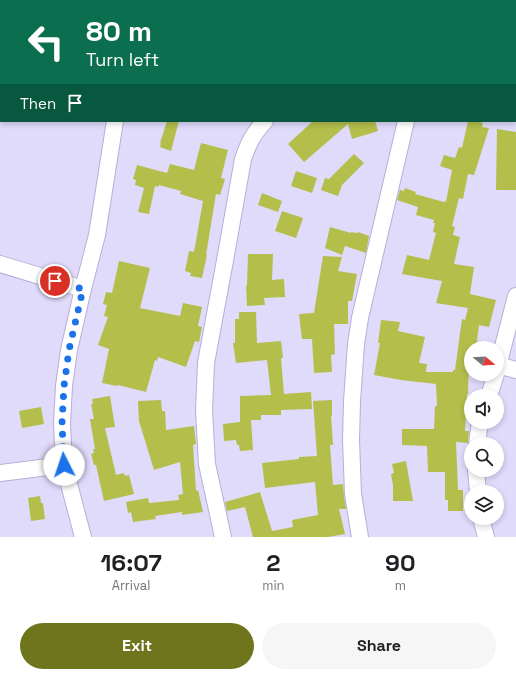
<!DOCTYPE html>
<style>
body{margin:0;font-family:"Space Grotesk",sans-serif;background:#f6f6f6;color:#202124;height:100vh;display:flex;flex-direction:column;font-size:15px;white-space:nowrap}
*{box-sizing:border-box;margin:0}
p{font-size:13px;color:#757577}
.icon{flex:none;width:22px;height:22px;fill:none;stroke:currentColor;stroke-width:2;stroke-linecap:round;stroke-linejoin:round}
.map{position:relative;height:537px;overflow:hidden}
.details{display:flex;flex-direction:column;background:#fff;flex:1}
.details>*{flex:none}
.top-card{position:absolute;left:0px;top:0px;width:516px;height:122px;box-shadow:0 2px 6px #0003;background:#0b6e4f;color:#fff;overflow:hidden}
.needle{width:26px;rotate:108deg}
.tools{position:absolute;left:464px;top:341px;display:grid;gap:8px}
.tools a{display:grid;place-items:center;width:40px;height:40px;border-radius:50%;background:#fff;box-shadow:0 2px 6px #0003;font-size:20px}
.pin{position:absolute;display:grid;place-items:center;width:34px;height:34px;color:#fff;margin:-17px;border:2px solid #fff;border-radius:50%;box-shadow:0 1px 4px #0007}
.me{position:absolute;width:44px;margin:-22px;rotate:356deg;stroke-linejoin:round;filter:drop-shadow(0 0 3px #0008)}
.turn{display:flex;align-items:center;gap:14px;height:84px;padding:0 20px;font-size:18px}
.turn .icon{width:52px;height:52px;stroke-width:2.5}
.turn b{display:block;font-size:28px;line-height:34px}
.then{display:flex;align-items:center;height:38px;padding:0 20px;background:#0003;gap:8px;font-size:15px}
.eta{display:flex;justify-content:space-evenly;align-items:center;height:68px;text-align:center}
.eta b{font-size:24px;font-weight:700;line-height:28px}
.primary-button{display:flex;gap:8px;margin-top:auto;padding:8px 20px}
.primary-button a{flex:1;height:46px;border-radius:24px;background:#6e751d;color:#fff;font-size:16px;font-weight:700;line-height:46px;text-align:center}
.primary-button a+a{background:#f6f6f6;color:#202124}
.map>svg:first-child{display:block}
.building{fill:#b4be4b}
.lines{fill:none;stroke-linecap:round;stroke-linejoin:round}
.minor-casing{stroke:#b7afd7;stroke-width:18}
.minor{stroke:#fff;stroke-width:16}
.route{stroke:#1a73e8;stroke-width:7;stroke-dasharray:0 12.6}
</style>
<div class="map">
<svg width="516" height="537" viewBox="0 0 516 537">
<rect width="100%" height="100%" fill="#e0dafb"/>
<!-- building -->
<g class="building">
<polygon points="167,121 179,121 171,151 160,147 161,143 160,143"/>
<polygon points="313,121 375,121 378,131 352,139 348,124 304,162 288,144"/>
<polygon points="468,121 476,121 483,123 482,127 489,128 474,175 468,174 463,199 459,198 452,226 455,227 453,235 460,237 454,264 474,267 470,294 496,300 489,327 479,325 476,348 471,348 471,353 469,353 468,394 467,394 465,431 469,431 468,443 456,442 458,490 463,490 463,511 448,511 448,500 445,500 445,472 428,472 427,446 402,445 402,429 434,429 435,406 437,406 436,384 401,380 374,375 380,343 378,343 381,320 400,322 398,331 425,337 419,363 427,364 426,372 453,372 453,370 455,370 462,319 465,320 468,308 436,303 442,281 402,274 407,255 429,260 436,233 433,232 435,223 433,223 434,220 416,215 418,207 397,200 400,190 404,191 405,188 416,192 415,194 444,202 444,201 446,202 452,170 440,166 444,155 455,158 459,147 462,148"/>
<polygon points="497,129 516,132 516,190 496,190"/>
<polygon points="201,143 228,150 221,178 225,179 220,195 216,194 206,255 207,255 202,278 190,276 191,273 185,271 189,251 194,252 203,201 180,194 181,191 159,185 158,187 155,186 149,214 138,212 144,188 135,185 136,180 133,179 137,165 167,173 170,164 194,170"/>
<polygon points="354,154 364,163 342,185 338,196 321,190 325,178 329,179"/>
<polygon points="296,171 317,178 312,193 291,186"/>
<polygon points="262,193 282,201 278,212 258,205"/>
<polygon points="282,211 303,218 296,238 275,231"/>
<polygon points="330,227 351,233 351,232 357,233 358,232 369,236 366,253 345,246 342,255 325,248"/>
<polygon points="248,254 273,254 272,280 284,279 285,297 264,298 265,305 247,306 246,286 247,286"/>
<polygon points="323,256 342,257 338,271 357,274 352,301 348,301 348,324 334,324 335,354 331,355 332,372 314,373 312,339 302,339 299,314 314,313"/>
<polygon points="119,261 150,268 140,308 180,316 183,303 202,307 198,326 202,327 199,342 195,341 186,367 158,357 157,361 155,360 146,392 118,385 117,386 102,383 109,349 98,345 108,317 104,316 107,305 103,304 106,292 112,293"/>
<polygon points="239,312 256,312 257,343 281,341 283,358 281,358 284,394 311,392 312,409 281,410 281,415 261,415 261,420 251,420 253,450 240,451 239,445 237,445 236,440 224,441 223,424 240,422 240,396 271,395 267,360 236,363 233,343 235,343 235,319 239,319"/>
<polygon points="110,396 115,427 105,428 116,475 124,473 125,476 129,475 134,494 104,501 96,465 94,465 91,454 94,453 93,449 95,449 90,419 94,419 91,404 93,404 92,399"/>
<polygon points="161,400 162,411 165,411 166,430 194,426 196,444 193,445 196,491 198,490 203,512 182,515 182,512 155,516 156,519 133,522 131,512 128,513 126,502 148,498 149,503 179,500 178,495 183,494 180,462 154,470 139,421 138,401"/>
<polygon points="332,400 332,416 331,416 333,445 330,445 333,485 343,484 344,496 346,509 339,509 345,534 328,537 253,537 245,507 227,511 225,502 260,492 272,531 293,527 292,520 318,515 315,482 265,488 262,463 299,459 299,457 317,456 313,401"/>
<polygon points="41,407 44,424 22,428 19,411"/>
<polygon points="406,461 413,501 393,501 393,485 391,474 394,473 392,464"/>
<polygon points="40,496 41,503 43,503 45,519 31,521 28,498"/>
</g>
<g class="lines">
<!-- minor casing -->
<g class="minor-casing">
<g id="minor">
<polyline points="184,1 185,0"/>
<polyline points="515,20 516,19"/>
<polyline points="0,264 83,289"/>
<polyline points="498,365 516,370"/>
<polyline points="497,370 516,296"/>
<polyline points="489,396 496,374"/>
<polyline points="477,444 480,422"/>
<polyline points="476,470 478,492"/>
<polyline points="0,473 64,465"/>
<polyline points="481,518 486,537"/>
<polyline points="83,537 64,465 62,423 64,386 69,350 83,289 97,235 115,121"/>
<path d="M223,537L207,464L204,411L206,363L226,255L243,159C249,142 253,134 265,121"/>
<polyline points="360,537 353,494 351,440 352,402 356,344 360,318 406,121"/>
</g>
</g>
<!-- minor -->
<use href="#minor" class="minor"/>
</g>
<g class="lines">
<!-- route -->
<polyline class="route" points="55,281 83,289 69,350 64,386 62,423 64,465"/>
</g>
</svg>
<div class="tools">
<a><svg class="needle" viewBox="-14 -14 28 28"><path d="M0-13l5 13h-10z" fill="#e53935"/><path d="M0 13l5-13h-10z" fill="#757577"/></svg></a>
<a><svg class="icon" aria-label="sound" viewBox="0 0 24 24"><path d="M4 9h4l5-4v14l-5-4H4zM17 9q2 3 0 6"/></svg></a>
<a><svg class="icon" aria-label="search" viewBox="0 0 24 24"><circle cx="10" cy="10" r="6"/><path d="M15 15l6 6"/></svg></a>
<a><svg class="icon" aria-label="layers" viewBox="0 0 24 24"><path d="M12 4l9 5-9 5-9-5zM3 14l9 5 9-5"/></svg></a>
</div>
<div class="pin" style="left:55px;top:281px;background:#d93025"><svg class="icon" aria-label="arrive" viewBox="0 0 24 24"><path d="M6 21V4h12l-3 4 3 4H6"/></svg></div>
<svg class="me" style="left:64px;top:465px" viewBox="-20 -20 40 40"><circle r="19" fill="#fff"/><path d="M0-13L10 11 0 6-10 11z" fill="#1a73e8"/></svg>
<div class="top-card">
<div class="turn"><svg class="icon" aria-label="left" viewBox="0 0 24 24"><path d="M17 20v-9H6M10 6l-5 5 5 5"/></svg><div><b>80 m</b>Turn left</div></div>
<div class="then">Then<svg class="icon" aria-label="arrive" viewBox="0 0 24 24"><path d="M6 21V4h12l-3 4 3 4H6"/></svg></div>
</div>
</div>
<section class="details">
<div class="eta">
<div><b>16:07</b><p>Arrival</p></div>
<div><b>2</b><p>min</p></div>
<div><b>90</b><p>m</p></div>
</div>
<div class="primary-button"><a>Exit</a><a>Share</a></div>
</section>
